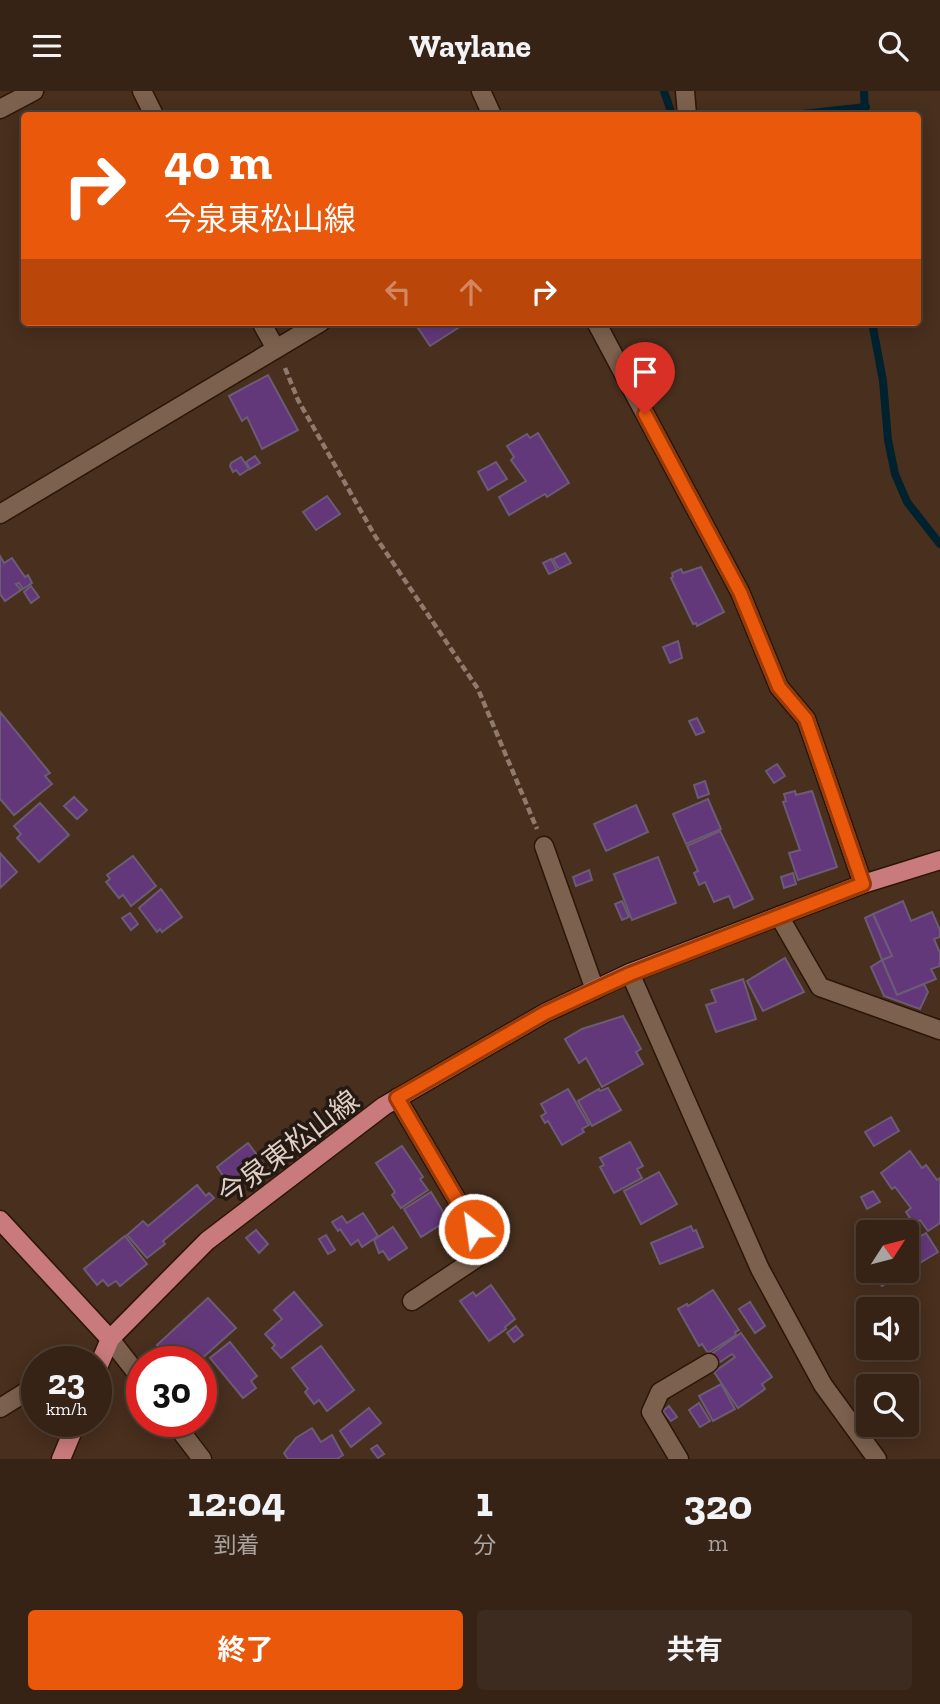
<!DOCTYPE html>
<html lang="ja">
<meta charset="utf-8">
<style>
body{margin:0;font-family:"Zilla Slab","Noto Sans JP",serif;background:#3d2b1f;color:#f1f3f6;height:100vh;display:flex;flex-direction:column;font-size:26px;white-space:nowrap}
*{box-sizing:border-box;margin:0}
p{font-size:23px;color:#aaa4a1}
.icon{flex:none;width:38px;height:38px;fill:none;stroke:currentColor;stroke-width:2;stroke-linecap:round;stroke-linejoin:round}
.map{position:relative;height:1368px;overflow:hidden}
.drawer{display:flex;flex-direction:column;background:#362316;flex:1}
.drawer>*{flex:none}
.guide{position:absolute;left:21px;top:21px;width:900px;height:214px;border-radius:7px;box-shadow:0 4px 18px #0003,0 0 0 2px #504035;background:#ea580c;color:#fff;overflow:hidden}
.needle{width:46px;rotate:54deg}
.controls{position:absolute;left:856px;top:1129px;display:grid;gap:14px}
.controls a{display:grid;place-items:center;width:63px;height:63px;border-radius:7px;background:#362316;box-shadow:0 4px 18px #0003,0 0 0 2px #504035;font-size:35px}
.speed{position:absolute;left:21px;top:1255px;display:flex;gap:14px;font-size:35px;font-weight:700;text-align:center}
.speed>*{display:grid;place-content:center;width:91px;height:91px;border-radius:50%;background:#362316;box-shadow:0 4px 18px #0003,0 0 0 2px #504035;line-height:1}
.speed small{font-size:18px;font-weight:400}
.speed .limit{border:10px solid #d22;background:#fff;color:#111}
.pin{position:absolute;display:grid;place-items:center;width:60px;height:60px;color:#fff;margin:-72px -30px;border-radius:50% 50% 50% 0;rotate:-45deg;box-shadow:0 0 7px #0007}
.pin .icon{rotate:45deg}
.me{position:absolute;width:77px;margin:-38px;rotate:330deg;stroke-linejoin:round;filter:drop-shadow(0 0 5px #0008)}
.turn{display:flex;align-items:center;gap:24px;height:147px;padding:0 28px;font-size:32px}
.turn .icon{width:91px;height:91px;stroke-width:2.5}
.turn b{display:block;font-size:49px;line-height:60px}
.lanes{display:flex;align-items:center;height:66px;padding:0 28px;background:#0003;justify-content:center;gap:35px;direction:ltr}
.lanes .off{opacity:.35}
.eta{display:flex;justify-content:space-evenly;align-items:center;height:119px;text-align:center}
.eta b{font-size:42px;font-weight:700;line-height:49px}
.primary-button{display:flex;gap:14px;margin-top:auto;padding:14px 28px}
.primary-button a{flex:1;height:80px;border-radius:7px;background:#ea580c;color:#fff;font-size:28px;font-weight:700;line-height:80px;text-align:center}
.primary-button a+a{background:#3d2b1f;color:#f1f3f6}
header{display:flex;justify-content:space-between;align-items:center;height:91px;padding:0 28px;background:#362316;font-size:32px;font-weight:700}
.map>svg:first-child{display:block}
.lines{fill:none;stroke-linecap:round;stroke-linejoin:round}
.stream{stroke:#00222e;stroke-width:8}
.building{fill:#63387a;stroke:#6c5b75;stroke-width:2}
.minor-casing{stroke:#2d1606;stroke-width:21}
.major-casing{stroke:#2d1606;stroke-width:21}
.path{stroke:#8f7a6d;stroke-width:4.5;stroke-dasharray:7 3.5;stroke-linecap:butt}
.minor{stroke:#7c614e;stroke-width:18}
.major{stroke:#c97a7c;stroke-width:18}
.route-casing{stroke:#983908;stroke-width:18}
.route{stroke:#ea580c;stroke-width:12}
.labels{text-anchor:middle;stroke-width:7;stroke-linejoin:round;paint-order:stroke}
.street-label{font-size:28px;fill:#decec4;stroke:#251a13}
</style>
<header><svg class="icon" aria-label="menu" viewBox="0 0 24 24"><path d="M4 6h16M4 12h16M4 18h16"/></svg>Waylane<svg class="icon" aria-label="search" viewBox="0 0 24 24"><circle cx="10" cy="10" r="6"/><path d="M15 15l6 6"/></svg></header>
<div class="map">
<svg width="940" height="1368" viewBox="0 0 940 1368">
<rect width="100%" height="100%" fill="#482f1e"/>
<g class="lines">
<!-- stream -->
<g class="stream">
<polyline points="664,0 672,24"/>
<polyline points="864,0 865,24"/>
<polyline points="793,24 866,16"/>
<polyline points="872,231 883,290 888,349 895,383 907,411 940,453"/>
</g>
</g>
<!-- building -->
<g class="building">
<polygon points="414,231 458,231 461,235 430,255"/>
<polygon points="268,284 298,339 262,358 247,326 242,330 229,305"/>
<polygon points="538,342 569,392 547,406 545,403 509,424 499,406 526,390 511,369 514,366 507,355 527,343 530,347"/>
<polygon points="255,365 260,372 250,378 246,371"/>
<polygon points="241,366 249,378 240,384 236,379 233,381 230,375 231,372"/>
<polygon points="496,371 507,388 488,399 478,381"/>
<polygon points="327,405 340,423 316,439 303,421"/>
<polygon points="565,462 571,472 559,478 553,468"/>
<polygon points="0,465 4,472 12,467 25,486 28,484 32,492 23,498 19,492 16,493 21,499 5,510 0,503"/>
<polygon points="551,468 557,479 549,483 543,472"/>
<polygon points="701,476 724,521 697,535 696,532 693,533 671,487 673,486 672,482 681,478 683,482"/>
<polygon points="31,495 39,506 31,512 24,501"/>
<polygon points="678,550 682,567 670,572 663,556"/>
<polygon points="0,621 50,682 45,685 52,693 14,724 0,708"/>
<polygon points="697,627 704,641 696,644 689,630"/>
<polygon points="777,673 785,685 774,692 766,680"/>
<polygon points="705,690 709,703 698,707 694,694"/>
<polygon points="795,700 796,704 812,700 837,776 798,789 789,762 800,759 783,711 786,710 784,703"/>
<polygon points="74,706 87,719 77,728 64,715"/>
<polygon points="708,708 721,738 686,753 673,723"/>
<polygon points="40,712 69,744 39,771 17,747 21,743 14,735"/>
<polygon points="636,714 648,741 606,760 594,733"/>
<polygon points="720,740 753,808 734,817 729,805 714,811 705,791 699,794 694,782 698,780 687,755"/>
<polygon points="0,762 17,781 0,797"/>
<polygon points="133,765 156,795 131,815 123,804 119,807 106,791 110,788 107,784"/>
<polygon points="658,766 676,812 632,829 614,783"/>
<polygon points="589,779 592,789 576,795 573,786"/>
<polygon points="793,782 796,793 784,797 781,786"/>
<polygon points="161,798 182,826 162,841 160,838 157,841 139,817"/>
<polygon points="622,810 629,826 622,829 615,813"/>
<polygon points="903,810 911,830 932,821 940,839 940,846 934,848 940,862 940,875 931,878 936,888 897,904 882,869 892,865 873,823"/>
<polygon points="130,822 138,833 131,839 122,827"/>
<polygon points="873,823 892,865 882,869 865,827"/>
<polygon points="785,867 804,901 763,920 747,890"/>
<polygon points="882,869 897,904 924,893 928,901 920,918 884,905 871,876"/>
<polygon points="743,888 756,928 716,941 706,914 716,911 711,899"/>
<polygon points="623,925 641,958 636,961 643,973 602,996 586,967 579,972 565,948 582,938"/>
<polygon points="608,997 621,1019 592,1035 578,1010 599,998 600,1000"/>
<polygon points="568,998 589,1034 582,1038 584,1041 562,1054 548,1030 545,1032 541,1025 546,1022 541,1013"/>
<polygon points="891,1026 899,1040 874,1055 865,1041"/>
<polygon points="630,1051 643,1075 637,1078 642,1087 614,1102 600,1076 604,1074 600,1067"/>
<polygon points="248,1052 266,1076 234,1100 217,1076"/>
<polygon points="402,1055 423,1086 420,1088 428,1099 401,1117 392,1104 395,1101 376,1072"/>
<polygon points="910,1060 922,1077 926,1074 937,1089 940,1087 940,1132 928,1140 920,1129 914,1133 906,1121 911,1117 895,1096 892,1098 881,1082"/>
<polygon points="659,1081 677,1113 641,1133 624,1100"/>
<polygon points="197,1094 206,1105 209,1102 214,1107 163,1150 165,1153 147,1167 127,1144 143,1130 148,1135"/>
<polygon points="873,1100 880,1111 867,1118 861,1106"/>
<polygon points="431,1101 448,1129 421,1146 404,1118"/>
<polygon points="363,1122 378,1145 362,1156 358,1149 351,1154 340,1138 338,1140 332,1131 342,1125 347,1132"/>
<polygon points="691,1135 693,1140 696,1139 703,1156 660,1173 651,1152"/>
<polygon points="393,1136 407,1157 389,1169 383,1160 379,1162 374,1149"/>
<polygon points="256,1139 268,1153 259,1162 246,1147"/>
<polygon points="915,1139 919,1146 926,1142 938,1161 882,1195 872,1180 906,1180 906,1145"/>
<polygon points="326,1144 335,1159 328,1163 319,1148"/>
<polygon points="125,1145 147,1173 120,1195 116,1190 108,1195 103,1189 97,1194 84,1178"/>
<polygon points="491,1194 515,1228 505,1236 506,1238 489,1250 460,1210 473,1201 476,1205"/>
<polygon points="713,1199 739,1239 735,1241 736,1244 708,1262 702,1253 699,1255 678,1218 687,1213 688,1215"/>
<polygon points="294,1201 322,1234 281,1267 272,1257 275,1254 265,1243 282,1228 274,1219"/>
<polygon points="208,1207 236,1237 199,1270 172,1270 157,1254"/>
<polygon points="750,1211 765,1235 755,1242 739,1218"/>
<polygon points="516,1235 523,1244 514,1251 507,1242"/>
<polygon points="741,1242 772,1286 762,1293 765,1298 738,1317 714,1281 735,1266 732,1263 717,1273 710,1264"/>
<polygon points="230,1251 257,1285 251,1290 256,1297 243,1307 210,1267"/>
<polygon points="321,1255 354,1299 327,1320 319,1309 314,1313 305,1301 308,1298 292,1277"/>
<polygon points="721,1293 735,1318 713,1330 699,1305"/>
<polygon points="699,1312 710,1330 700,1336 689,1319"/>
<polygon points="669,1315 677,1326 671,1330 663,1320"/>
<polygon points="369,1317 381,1332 351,1356 340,1340"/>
<polygon points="312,1337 321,1351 332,1344 343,1364 337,1368 288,1368 284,1362 296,1347"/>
<polygon points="377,1354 384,1363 378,1367 371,1358"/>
</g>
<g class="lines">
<!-- minor casing -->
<g class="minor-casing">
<g id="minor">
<polyline points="142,0 154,24"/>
<polyline points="481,0 492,24"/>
<polyline points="685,0 687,24"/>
<polyline points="0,18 34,0"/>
<polyline points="261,231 276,258"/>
<polyline points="596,231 740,501 779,596 806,628 863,793"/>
<polyline points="0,423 321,231"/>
<polyline points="544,755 595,899"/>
<polyline points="779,825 820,896 940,939"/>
<polyline points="630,882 760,1178 823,1294 877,1368"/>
<polyline points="397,1007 487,1160 412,1210"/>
<polyline points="110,1248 142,1289"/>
<polyline points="0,1317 37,1294"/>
<polyline points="173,1330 202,1368"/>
<polyline points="679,1368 651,1321 660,1301 709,1272"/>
</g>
</g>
<!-- major casing -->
<g class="major-casing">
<g id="major">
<polyline points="0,1129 110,1248 207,1150 384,1015 545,922 630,882 863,793 940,769"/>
<polyline points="96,1281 110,1248"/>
<polyline points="61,1368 77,1330"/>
</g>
</g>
<!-- path -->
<polyline class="path" points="285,277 298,309 375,445 478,598 537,738"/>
<!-- minor -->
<use href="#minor" class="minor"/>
<!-- major -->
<use href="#major" class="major"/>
</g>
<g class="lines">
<!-- route casing -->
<g class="route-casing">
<polyline id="route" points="474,1138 397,1007 545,922 630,883 863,793 806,628 779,596 740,501 645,323"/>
</g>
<!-- route -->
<use href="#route" class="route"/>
</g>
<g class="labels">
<!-- street labels -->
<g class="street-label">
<text transform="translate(288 1056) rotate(-37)" y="10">今泉東松山線</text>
</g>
</g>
</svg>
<div class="controls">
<a><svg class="needle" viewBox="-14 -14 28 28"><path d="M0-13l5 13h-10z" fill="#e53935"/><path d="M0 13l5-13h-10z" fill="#aaa4a1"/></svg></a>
<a><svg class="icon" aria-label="sound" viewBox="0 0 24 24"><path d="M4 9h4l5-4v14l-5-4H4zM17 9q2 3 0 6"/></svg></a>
<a><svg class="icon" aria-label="search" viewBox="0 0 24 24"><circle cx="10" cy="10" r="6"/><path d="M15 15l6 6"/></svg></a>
</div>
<div class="speed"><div>23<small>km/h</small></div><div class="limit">30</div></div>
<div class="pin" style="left:645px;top:323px;background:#d93025"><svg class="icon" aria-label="arrive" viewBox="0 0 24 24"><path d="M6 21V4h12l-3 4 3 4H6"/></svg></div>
<svg class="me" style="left:474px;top:1138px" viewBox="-20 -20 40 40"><circle r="17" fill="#ea580c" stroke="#fff" stroke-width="3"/><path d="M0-11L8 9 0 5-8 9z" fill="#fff"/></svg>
<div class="guide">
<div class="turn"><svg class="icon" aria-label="right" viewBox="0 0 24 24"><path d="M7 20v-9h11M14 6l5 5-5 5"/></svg><div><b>40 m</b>今泉東松山線</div></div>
<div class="lanes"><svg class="icon off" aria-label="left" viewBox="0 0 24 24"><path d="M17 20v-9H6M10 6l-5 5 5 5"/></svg><svg class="icon off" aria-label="ahead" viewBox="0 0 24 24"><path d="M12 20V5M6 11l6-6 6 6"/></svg><svg class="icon" aria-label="right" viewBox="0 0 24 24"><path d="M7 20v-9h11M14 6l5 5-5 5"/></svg></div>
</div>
</div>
<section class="drawer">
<div class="eta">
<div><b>12:04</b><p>到着</p></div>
<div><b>1</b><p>分</p></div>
<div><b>320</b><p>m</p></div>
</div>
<div class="primary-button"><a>終了</a><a>共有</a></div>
</section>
